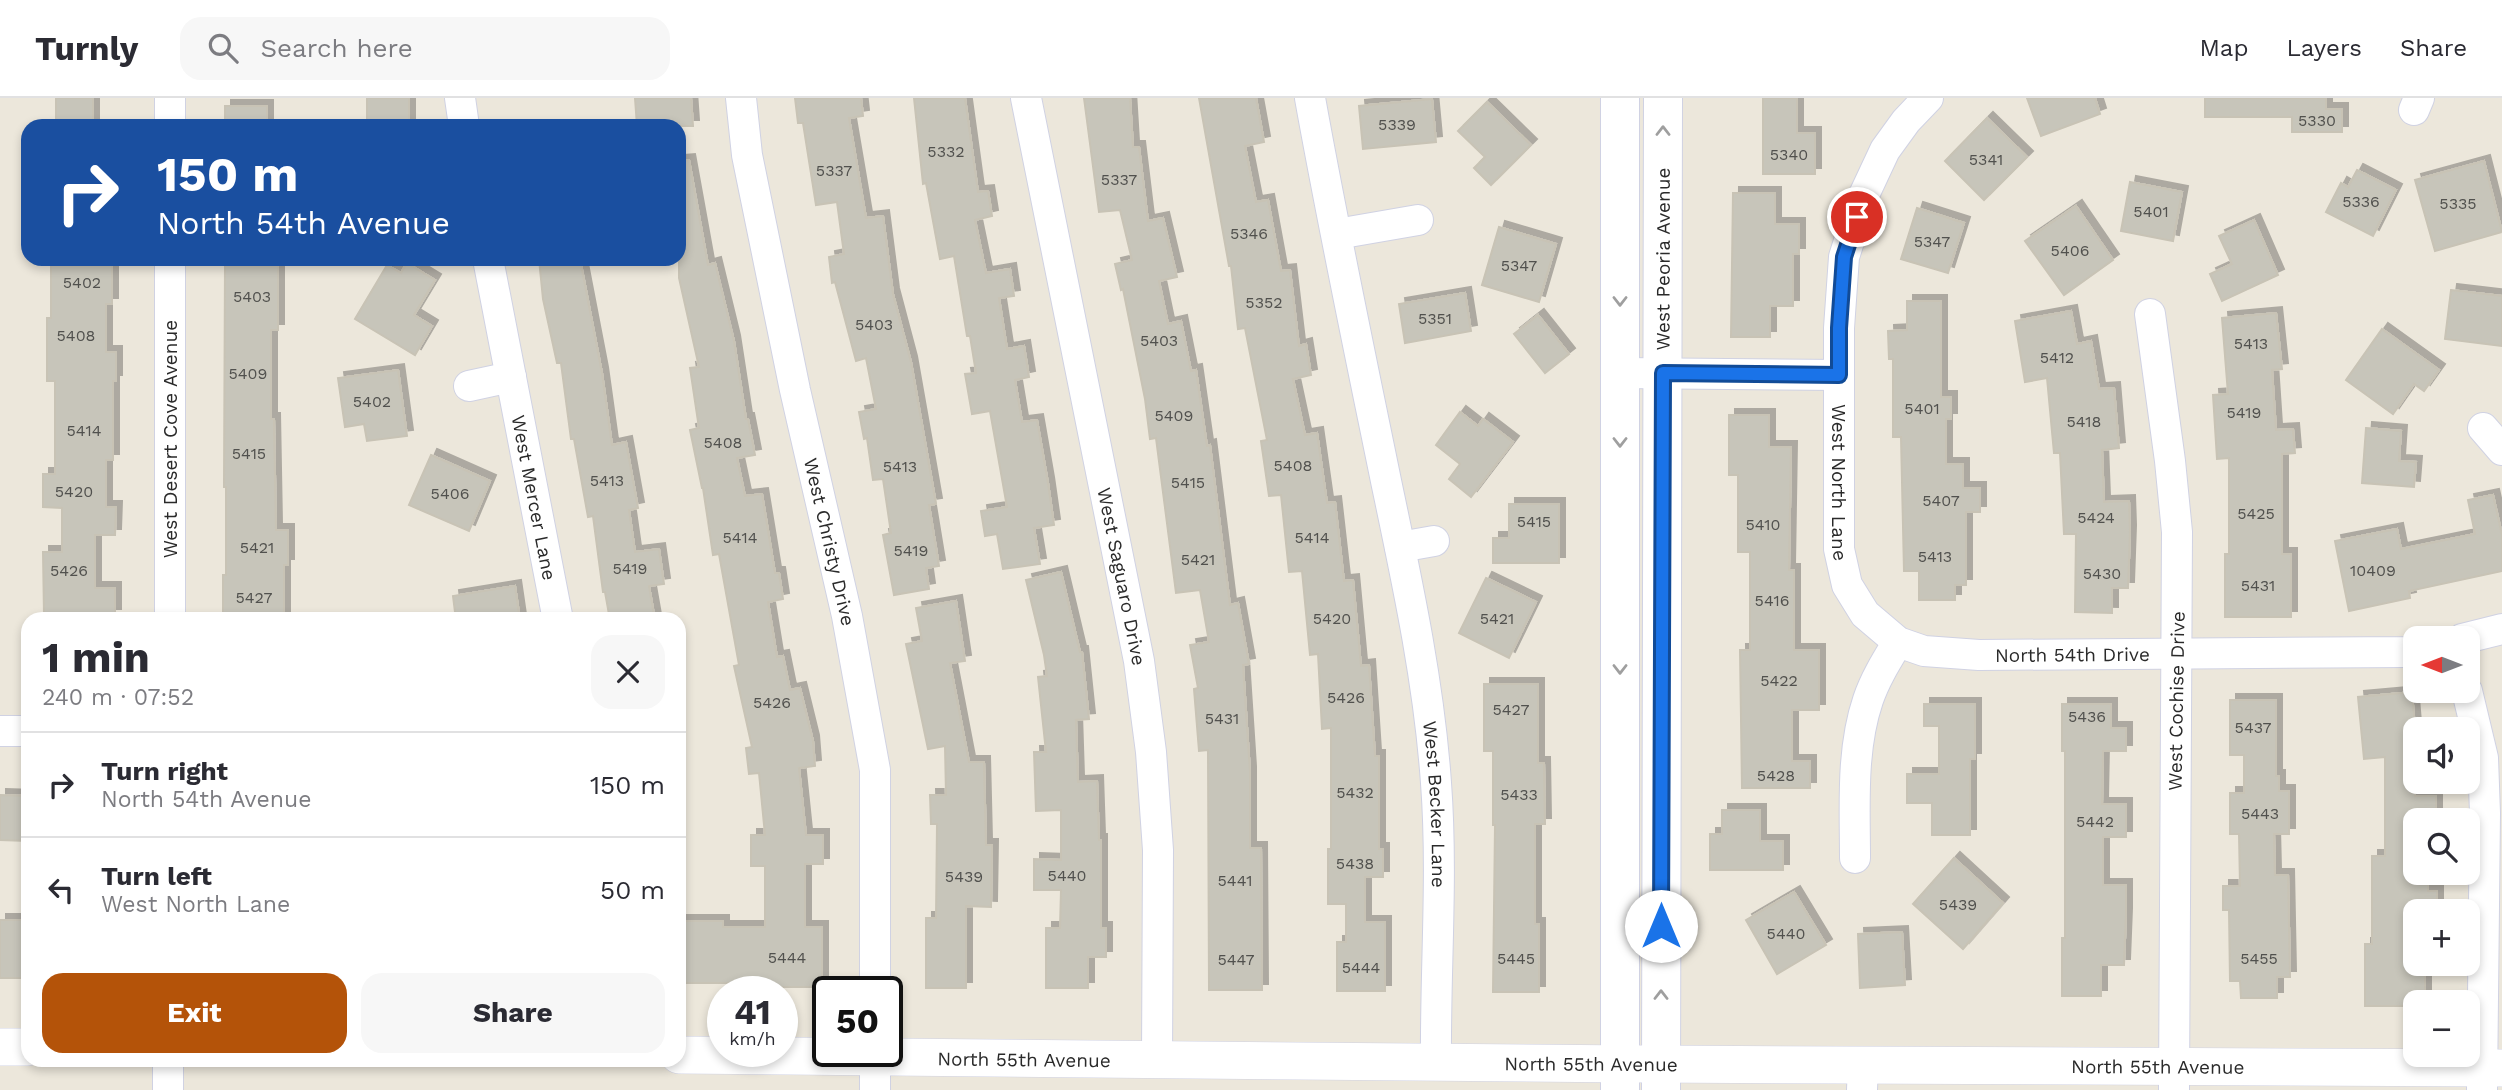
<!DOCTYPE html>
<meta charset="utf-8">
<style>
body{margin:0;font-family:"Work Sans",sans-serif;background:#f7f7f7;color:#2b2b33;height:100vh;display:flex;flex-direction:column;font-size:26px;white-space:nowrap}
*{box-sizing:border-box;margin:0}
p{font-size:23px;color:#7c7c81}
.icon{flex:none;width:38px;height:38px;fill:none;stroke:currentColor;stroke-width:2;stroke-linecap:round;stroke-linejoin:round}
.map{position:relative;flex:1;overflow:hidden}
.panel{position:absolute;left:21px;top:514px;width:665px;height:455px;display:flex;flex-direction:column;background:#fff;border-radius:21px;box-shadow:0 4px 10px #0003}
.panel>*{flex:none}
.hud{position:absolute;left:21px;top:21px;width:665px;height:147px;border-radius:21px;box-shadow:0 4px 10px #0003;background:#1a4fa0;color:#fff;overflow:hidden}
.needle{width:46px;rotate:270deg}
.tools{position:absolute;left:2403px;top:528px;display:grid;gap:14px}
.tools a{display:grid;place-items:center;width:77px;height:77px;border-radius:14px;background:#fff;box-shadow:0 4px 10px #0003;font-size:35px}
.speed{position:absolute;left:707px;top:878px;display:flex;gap:14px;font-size:35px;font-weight:700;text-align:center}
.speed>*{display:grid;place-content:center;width:91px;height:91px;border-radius:50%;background:#fff;box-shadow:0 4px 10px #0003;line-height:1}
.speed small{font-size:18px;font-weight:400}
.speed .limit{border:4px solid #111;border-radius:10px;background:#fff;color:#111}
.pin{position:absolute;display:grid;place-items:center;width:60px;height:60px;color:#fff;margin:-30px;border:4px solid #fff;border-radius:50%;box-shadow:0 2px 7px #0007}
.me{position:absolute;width:77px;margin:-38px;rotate:0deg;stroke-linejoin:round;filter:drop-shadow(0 0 5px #0008)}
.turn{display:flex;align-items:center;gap:24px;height:147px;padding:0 21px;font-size:32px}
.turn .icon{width:91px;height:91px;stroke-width:2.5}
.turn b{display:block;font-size:49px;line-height:60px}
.round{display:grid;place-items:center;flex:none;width:74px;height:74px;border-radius:21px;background:#f7f7f7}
.head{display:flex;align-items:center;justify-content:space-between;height:119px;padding:0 21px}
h1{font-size:42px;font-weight:700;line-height:52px}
.button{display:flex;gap:14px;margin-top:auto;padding:14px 21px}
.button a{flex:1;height:80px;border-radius:21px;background:#b45309;color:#fff;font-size:28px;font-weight:700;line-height:80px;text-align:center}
.button a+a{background:#f7f7f7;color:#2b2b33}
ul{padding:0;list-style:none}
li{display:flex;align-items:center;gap:21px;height:105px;padding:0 21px;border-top:2px solid #e1e1e2}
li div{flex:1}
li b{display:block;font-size:26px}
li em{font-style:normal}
header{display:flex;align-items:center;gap:42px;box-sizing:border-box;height:98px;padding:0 35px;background:#fff;border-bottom:2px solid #e1e1e2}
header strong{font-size:33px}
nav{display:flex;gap:38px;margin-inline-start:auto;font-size:24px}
.search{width:490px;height:63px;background:#f7f7f7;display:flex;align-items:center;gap:18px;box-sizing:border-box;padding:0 24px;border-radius:21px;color:#7c7c81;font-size:26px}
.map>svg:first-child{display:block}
.building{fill:#c7c5ba;stroke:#c8c3b5;stroke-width:2;filter:url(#shadow)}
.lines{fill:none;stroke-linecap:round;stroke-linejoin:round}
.minor-casing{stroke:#d0d2e3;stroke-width:32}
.tertiary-casing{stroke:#d0d2e3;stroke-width:38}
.secondary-casing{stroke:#d0d2e3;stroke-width:40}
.minor{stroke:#fff;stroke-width:30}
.tertiary{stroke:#fff;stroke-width:37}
.secondary{stroke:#fff;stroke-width:38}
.oneway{stroke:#9f9f9f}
.route-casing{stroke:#114b97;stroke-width:18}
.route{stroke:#1a73e8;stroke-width:12}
.labels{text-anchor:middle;stroke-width:5;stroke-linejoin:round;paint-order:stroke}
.number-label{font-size:16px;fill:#51514e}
.street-label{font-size:19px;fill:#2a2a2a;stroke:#fff}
</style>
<header>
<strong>Turnly</strong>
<div class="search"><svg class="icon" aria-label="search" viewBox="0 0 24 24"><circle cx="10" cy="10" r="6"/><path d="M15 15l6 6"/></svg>Search here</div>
<nav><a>Map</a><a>Layers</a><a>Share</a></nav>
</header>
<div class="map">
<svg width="2502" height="992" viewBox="0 0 2502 992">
<defs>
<filter id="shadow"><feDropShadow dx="6" dy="-6" stdDeviation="0" flood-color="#0004"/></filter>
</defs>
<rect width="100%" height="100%" fill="#ece7db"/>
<!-- building -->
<g class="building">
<rect x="56" y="0" width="37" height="28"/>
<rect x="367" y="0" width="42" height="28"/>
<polygon points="635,0 691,0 693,28 637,28"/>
<polygon points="795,0 861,0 863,18 849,20 866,120 883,118 893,196 911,264 936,406 929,407 939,468 926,470 929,491 894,497 883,437 891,435 883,381 873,382 867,340 864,341 859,314 876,311 866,260 856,263 835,184 832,185 829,159 844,156 837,104 816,107 803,25 798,25"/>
<polygon points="914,0 965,0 978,94 988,93 992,118 975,122 986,175 1010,171 1014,198 999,200 1007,251 1024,248 1029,279 1015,282 1022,324 1037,322 1048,385 1054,427 1034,430 1040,466 1003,471 997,436 985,438 981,413 1007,409 990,313 972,316 965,276 976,275 970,238 967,238 954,158 940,161 926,85 923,86"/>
<polygon points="1084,0 1130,0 1133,49 1139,49 1148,123 1163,120 1177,179 1159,183 1168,226 1181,223 1191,273 1196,272 1207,348 1210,347 1230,507 1238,505 1249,566 1243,567 1250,674 1250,750 1261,750 1262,892 1209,892 1208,652 1199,653 1194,591 1198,590 1190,547 1209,544 1200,492 1176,495 1156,340 1150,341 1145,301 1123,191 1121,192 1115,166 1132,162 1120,112 1099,114"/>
<polygon points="1199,0 1256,0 1264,44 1245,48 1256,104 1268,102 1281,173 1290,172 1299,248 1306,246 1311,277 1293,281 1305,337 1317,335 1327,405 1335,404 1344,483 1353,482 1361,568 1369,567 1375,658 1379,658 1379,751 1383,751 1383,779 1365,779 1365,824 1385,824 1385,893 1337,893 1337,844 1346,844 1346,806 1328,806 1328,751 1331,751 1331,630 1322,631 1318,556 1310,557 1302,473 1289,474 1281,397 1269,398 1261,343 1267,342 1245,230 1238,231 1231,168 1229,168"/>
<polygon points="1763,0 1797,0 1797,35 1815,35 1815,76 1763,76"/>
<polygon points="2027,0 2095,0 2100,16 2041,38"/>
<polygon points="2205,0 2326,0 2326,11 2342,11 2342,34 2292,34 2292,19 2205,19"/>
<polygon points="1432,1 1436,44 1363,51 1359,8"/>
<polygon points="1487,4 1531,47 1491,87 1474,70 1485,59 1458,33"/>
<rect x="225" y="8" width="42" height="20"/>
<polygon points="1987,20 2027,59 1984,102 1945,63"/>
<polygon points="689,62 708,167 715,165 734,243 746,321 748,321 755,357 737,360 745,398 762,396 775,475 779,475 783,501 768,504 777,559 783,558 790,592 800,590 813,643 815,668 799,670 806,737 823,737 823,766 805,766 805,829 822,829 822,889 751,889 751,885 679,885 679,823 723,823 723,829 765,829 765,768 751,768 751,737 765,737 759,675 749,676 746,650 752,649 734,568 739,567 719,456 713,457 703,390 702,390 690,332 699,330 690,270 699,269 679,180 679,63"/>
<polygon points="2484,63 2502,134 2435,153 2415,82"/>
<polygon points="2357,72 2396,92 2373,138 2326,114 2341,85 2348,89"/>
<polygon points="2130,84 2182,94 2173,143 2121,133"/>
<polygon points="1733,95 1775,95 1775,126 1799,126 1799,156 1793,156 1793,208 1770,208 1770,239 1731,239"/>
<polygon points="2076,108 2113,162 2064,197 2025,143"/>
<polygon points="1917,110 1964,125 1948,175 1901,161"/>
<polygon points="2254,122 2278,177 2222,203 2210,176 2232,166 2219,138"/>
<polygon points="1499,129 1556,146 1539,204 1482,187"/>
<polygon points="51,161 112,161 112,206 106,206 106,254 116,254 116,283 113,283 113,362 106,362 106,409 116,409 115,437 95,437 95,490 115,490 115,517 44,517 43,454 62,454 62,410 43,409 43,376 55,376 55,283 47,283 47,220 51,220"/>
<polygon points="539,161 580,161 602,275 612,347 626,344 638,410 629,412 635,454 659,451 664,486 649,488 655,522 610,522 605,494 603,494 593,418 588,419 574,341 571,341 561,265 557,265 543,201"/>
<polygon points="225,164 278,164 278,232 271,232 271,321 274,321 276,432 288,432 288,467 284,467 284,522 223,522 223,477 226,477 226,389 224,389"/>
<polygon points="407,165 435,182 414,217 432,228 415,257 355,221 387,167 401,175"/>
<polygon points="2451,192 2502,198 2502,248 2445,241"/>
<polygon points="1465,195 1471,233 1405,245 1399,206"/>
<polygon points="1907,203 1941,203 1941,299 1951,299 1951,321 1946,321 1946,366 1963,366 1963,390 1980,390 1980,414 1966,414 1966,487 1955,487 1955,502 1919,502 1919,473 1904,473 1901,339 1893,339 1893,261 1889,261 1888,233 1907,232"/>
<polygon points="2071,213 2077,246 2091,243 2099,291 2114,290 2119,350 2102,352 2104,404 2129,403 2130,433 2128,490 2112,490 2112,515 2075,514 2076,436 2064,436 2060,355 2054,355 2047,280 2025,284 2015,223"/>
<polygon points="2276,215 2282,271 2272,272 2276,332 2293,331 2295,355 2282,356 2282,456 2291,456 2291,519 2225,519 2225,456 2229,456 2229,360 2217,361 2213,297 2228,296 2222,220"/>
<polygon points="1538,217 1569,256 1545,275 1514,236"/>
<polygon points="2382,231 2439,272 2424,293 2414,286 2393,316 2346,282"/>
<polygon points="398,272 407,338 367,343 364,326 345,329 338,280"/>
<polygon points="1460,314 1478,328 1483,321 1513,344 1471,399 1449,381 1460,366 1436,347"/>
<polygon points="1729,317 1769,317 1769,349 1791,349 1789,472 1794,472 1794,552 1819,552 1819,612 1792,612 1792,663 1810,663 1810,690 1742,690 1740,552 1750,552 1750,454 1738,454 1738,377 1729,377"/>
<polygon points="2366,330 2401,333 2399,363 2416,364 2414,389 2362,385"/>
<polygon points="431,357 490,383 469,433 409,407"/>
<polygon points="2493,397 2502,437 2502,473 2409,493 2410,500 2349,513 2335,443 2397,431 2401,451 2475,436 2468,402"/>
<polygon points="1509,406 1559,406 1559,465 1493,465 1493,440 1509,440"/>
<polygon points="1061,474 1080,554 1082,554 1089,621 1076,622 1078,684 1097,683 1099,742 1101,742 1101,830 1106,830 1106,859 1088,859 1088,890 1046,890 1046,830 1060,830 1061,792 1034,792 1034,761 1061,762 1061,712 1036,713 1034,654 1046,654 1038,579 1047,578 1044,557 1026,482"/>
<polygon points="1486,480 1536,504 1509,560 1459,535"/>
<polygon points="515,488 520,522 456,522 453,498"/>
<polygon points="956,503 965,563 950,565 969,664 984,664 986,747 992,747 991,809 966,808 966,890 926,890 926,820 936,820 937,726 931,726 930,697 946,697 945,648 928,651 906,546 922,543 916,510"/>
<polygon points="1484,586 1538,586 1538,665 1544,665 1545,726 1535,726 1535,826 1539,826 1539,894 1493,894 1495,727 1493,727 1493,653 1484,653"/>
<polygon points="2412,594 2415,630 2415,698 2436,698 2436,723 2415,723 2415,775 2428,775 2428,793 2437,793 2437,814 2415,814 2415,866 2425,866 2425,905 2415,905 2415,908 2365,908 2365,846 2372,846 2372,758 2385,758 2385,659 2364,661 2358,599"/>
<polygon points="2230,602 2276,602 2276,678 2279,678 2279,693 2289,693 2289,736 2274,736 2275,777 2288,777 2290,879 2277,879 2277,900 2241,900 2240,883 2230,883 2229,812 2223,812 2223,788 2240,788 2239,736 2230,736 2230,695 2244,695 2244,657 2230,657"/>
<polygon points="1924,606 1975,606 1975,661 1970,661 1970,737 1932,737 1932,705 1907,705 1907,676 1939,676 1939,628 1924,628"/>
<polygon points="2062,606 2111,606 2111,630 2126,630 2126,653 2103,653 2102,706 2126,706 2126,739 2103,739 2103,787 2126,787 2126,816 2124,867 2101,867 2101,898 2062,898 2062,840 2065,840 2065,653 2062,653"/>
<polygon points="0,697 28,698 28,743 0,742"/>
<polygon points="1722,712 1760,712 1760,743 1783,743 1783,772 1710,772 1710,736 1722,736"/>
<polygon points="1954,760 2003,805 1963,851 1913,806"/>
<polygon points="1794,794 1826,847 1777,876 1746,822"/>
<rect x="0" y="822" width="28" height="58"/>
<polygon points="1902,834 1905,887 1860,890 1858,836"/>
</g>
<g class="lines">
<!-- minor casing -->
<g class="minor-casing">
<g id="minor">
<polyline points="170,0 170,28"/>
<polyline points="460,0 464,28"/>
<path id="s1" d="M741,0L747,57L795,292L847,518L875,672V894"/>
<path id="s2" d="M1026,0L1139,563L1151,654L1158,752L1157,963"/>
<path id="s3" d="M1310,0C1333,128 1360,256 1386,383C1407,483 1429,584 1436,685C1443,778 1435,872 1436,965"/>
<path id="s4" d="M1928,0L1906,23L1885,52L1863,99L1844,159L1839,230V451L1847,487L1865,516L1898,544L1924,553L1979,557L2408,554L2415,552"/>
<polyline points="2414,12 2419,0"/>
<polyline points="1337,136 1418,122"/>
<polyline points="170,161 170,522"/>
<path id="s5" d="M488,161L558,522"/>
<polyline points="2150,216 2170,363 2177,434 2174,992"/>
<polyline points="1620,275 1839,277"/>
<polyline points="469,288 511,279"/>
<polyline points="2483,330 2502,352"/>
<polyline points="1400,449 1434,443"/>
<polyline points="2462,541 2502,531"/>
<polyline points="2467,593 2483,660 2485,715 2482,992"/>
<polyline points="0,633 28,633"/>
<path d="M1855,760C1855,709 1851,652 1868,602C1875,581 1887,562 1898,544"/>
<polyline points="875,954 875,992"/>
<polyline points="168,992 168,962"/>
<polyline points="1862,992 1863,966"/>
</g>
</g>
<!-- tertiary casing -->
<g class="tertiary-casing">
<g id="tertiary">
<polyline points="0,949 28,949"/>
<path id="s6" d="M679,957C1287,966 1894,967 2502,970"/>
</g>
</g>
<!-- secondary casing -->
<g class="secondary-casing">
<g id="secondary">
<polyline points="1620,992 1620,0"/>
<path id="s7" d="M1661,992L1663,0"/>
</g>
</g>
<!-- minor -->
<use href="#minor" class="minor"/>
<!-- tertiary -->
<use href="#tertiary" class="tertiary"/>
<!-- secondary -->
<use href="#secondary" class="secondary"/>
</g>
<!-- one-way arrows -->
<defs><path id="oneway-chevron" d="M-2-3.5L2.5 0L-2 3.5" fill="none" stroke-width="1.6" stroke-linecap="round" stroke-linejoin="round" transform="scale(1.75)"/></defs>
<g class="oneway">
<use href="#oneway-chevron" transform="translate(1663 33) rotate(-90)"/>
<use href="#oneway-chevron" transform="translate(1620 203) rotate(90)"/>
<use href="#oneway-chevron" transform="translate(1620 344) rotate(90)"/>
<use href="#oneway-chevron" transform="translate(1620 571) rotate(90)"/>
<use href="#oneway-chevron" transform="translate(1661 897) rotate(-90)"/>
</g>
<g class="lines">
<!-- route casing -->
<g class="route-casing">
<polyline id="route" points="1661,828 1663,275 1839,277 1839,230 1844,159 1857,119"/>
</g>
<!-- route -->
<use href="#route" class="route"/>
</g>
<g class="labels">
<!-- number labels -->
<g class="number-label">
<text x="2317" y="28">5330</text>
<text x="1397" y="32">5339</text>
<text x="946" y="59">5332</text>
<text x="1789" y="62">5340</text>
<text x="1986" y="67">5341</text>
<text x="834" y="78">5337</text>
<text x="1119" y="87">5337</text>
<text x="2361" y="109">5336</text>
<text x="2458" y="111">5335</text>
<text x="2151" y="119">5401</text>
<text x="1249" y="141">5346</text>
<text x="1932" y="149">5347</text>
<text x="2070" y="158">5406</text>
<text x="1519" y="173">5347</text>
<text x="82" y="190">5402</text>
<text x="252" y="204">5403</text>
<text x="1264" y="210">5352</text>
<text x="1435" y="226">5351</text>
<text x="874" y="232">5403</text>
<text x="76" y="243">5408</text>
<text x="1159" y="248">5403</text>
<text x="2251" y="251">5413</text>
<text x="2057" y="265">5412</text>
<text x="248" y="281">5409</text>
<text x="372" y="309">5402</text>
<text x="1922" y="316">5401</text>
<text x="2244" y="320">5419</text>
<text x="1174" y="323">5409</text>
<text x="2084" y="329">5418</text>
<text x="84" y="338">5414</text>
<text x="723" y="350">5408</text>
<text x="249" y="361">5415</text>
<text x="1293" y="373">5408</text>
<text x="900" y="374">5413</text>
<text x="607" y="388">5413</text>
<text x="1188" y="390">5415</text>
<text x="74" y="399">5420</text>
<text x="450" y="401">5406</text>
<text x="1941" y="408">5407</text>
<text x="2256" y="421">5425</text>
<text x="2096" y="425">5424</text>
<text x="1534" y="429">5415</text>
<text x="1763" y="432">5410</text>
<text x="740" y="445">5414</text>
<text x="1312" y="445">5414</text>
<text x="257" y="455">5421</text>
<text x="911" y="458">5419</text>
<text x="1935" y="464">5413</text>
<text x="1198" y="467">5421</text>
<text x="630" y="476">5419</text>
<text x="69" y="478">5426</text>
<text x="2373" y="478">10409</text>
<text x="2102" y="481">5430</text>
<text x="2258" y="493">5431</text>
<text x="254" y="505">5427</text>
<text x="1772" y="508">5416</text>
<text x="1332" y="526">5420</text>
<text x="1497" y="526">5421</text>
<text x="1779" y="588">5422</text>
<text x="1346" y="605">5426</text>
<text x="772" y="610">5426</text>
<text x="1511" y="617">5427</text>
<text x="2087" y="624">5436</text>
<text x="1222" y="626">5431</text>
<text x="2253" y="635">5437</text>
<text x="1776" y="683">5428</text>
<text x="1355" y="700">5432</text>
<text x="1519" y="702">5433</text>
<text x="2260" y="721">5443</text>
<text x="2095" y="729">5442</text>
<text x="1355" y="771">5438</text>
<text x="1067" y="783">5440</text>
<text x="964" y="784">5439</text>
<text x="1235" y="788">5441</text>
<text x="1958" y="812">5439</text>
<text x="1786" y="841">5440</text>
<text x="787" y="865">5444</text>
<text x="1516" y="866">5445</text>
<text x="2259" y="866">5455</text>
<text x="1236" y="867">5447</text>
<text x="1361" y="875">5444</text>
</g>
<!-- street labels -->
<g class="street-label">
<text dy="7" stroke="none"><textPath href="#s7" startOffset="831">West Peoria Avenue</textPath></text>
<text transform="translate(170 341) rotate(-90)" y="7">West Desert Cove Avenue</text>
<text dy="7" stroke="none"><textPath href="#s4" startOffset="408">West North Lane</textPath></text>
<text dy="7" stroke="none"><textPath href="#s5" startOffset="243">West Mercer Lane</textPath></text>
<text dy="7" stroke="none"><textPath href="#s1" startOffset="453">West Christy Drive</textPath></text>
<text dy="7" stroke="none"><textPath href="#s2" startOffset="488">West Saguaro Drive</textPath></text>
<text dy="7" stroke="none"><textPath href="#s4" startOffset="765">North 54th Drive</textPath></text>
<text transform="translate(2176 603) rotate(-89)" y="7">West Cochise Drive</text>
<text dy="7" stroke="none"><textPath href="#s3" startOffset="718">West Becker Lane</textPath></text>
<text dy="7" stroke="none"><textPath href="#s6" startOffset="345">North 55th Avenue</textPath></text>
<text dy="7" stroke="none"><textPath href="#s6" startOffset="912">North 55th Avenue</textPath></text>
<text dy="7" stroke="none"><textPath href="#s6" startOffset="1479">North 55th Avenue</textPath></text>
</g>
</g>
</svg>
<div class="tools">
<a><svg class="needle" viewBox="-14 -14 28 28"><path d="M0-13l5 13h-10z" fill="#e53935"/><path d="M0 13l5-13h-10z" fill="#7c7c81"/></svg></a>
<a><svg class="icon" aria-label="sound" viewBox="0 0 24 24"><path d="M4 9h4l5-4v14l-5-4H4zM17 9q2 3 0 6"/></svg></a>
<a><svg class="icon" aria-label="search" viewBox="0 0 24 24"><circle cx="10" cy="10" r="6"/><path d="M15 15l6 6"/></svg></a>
<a>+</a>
<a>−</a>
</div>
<div class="speed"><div>41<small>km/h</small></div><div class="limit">50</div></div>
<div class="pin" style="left:1857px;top:119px;background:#d93025"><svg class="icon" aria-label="arrive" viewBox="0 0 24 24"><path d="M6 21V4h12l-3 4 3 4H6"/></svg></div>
<svg class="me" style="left:1661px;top:828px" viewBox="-20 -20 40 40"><circle r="19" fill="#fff"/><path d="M0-13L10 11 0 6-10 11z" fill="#1a73e8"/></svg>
<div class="hud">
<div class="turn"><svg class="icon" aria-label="right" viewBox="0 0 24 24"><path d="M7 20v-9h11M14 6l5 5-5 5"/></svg><div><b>150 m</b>North 54th Avenue</div></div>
</div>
<section class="panel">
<div class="head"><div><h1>1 min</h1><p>240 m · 07:52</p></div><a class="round"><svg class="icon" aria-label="close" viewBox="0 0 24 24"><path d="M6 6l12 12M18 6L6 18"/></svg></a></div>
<ul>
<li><svg class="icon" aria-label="right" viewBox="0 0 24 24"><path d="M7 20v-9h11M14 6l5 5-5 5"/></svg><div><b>Turn right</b><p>North 54th Avenue</p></div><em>150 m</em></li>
<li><svg class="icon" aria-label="left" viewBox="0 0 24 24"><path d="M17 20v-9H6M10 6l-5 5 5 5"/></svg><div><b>Turn left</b><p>West North Lane</p></div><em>50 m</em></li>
</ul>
<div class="button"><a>Exit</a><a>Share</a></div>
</section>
</div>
